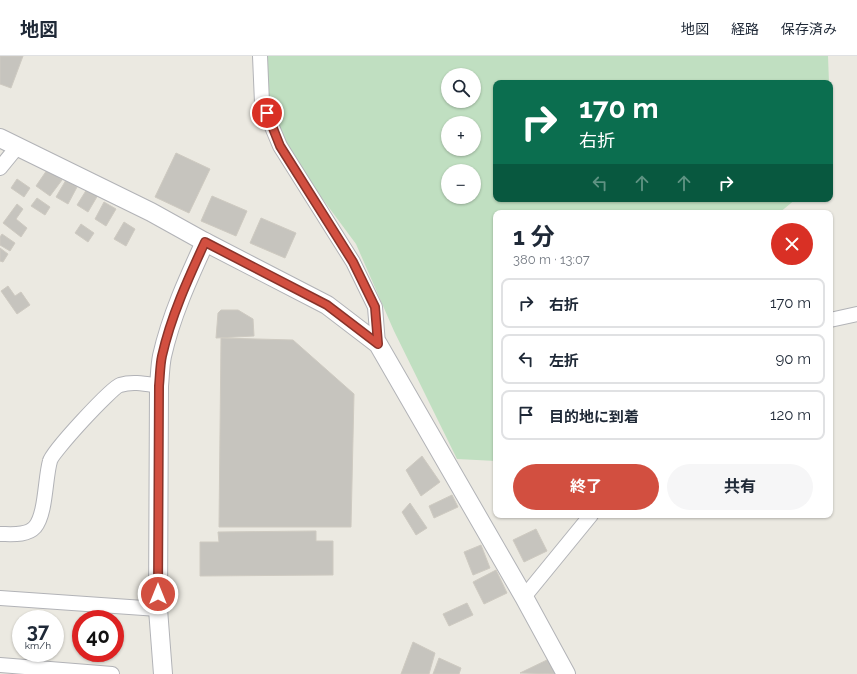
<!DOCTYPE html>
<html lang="ja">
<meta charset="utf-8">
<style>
body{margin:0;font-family:Raleway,"Noto Sans JP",sans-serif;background:#f6f6f7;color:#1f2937;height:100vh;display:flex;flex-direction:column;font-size:15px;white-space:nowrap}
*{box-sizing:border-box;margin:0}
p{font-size:13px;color:#747a83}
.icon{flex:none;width:22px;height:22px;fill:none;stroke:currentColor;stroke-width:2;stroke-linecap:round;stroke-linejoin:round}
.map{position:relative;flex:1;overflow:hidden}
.sheet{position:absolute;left:493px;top:154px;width:340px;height:308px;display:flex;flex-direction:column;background:#fff;border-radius:8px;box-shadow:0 1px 3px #0004}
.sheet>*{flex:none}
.banner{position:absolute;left:493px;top:24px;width:340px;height:122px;border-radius:8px;box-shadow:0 1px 3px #0004;background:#0b6e4f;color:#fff;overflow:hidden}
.fabs{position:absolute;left:441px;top:12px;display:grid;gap:8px}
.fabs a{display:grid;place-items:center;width:40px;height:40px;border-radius:50%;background:#fff;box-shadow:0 1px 3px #0004;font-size:20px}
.speed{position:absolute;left:12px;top:554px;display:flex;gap:8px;font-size:20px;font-weight:700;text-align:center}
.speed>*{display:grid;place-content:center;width:52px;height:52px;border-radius:50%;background:#fff;box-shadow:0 1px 3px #0004;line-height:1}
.speed small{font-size:10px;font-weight:400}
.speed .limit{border:6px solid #d22;background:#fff;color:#111}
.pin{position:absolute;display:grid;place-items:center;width:34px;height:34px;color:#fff;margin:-17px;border:2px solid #fff;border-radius:50%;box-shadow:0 1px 4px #0007}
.me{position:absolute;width:44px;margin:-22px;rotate:0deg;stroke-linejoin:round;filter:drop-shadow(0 0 3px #0008)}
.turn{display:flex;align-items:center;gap:14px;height:84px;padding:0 20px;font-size:18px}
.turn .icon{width:52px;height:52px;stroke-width:2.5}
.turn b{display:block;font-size:28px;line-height:34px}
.lanes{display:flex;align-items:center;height:38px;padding:0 20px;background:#0003;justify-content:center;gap:20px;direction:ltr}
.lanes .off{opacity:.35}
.round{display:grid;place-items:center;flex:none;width:42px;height:42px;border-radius:21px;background:#f6f6f7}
.overview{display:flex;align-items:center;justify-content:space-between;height:68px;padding:0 20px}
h1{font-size:24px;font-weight:700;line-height:30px}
.action{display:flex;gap:8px;margin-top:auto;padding:8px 20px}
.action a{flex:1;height:46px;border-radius:24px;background:#d24f40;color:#fff;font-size:16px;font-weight:700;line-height:46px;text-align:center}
.action a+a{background:#f6f6f7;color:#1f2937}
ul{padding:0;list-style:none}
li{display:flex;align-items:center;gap:12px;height:50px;margin:0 8px 6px;padding:0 12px;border:2px solid #e0e1e3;border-radius:8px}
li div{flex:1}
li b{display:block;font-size:15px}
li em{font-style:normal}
header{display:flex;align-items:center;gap:24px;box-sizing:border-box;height:56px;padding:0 20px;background:#fff;border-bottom:1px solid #e0e1e3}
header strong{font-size:19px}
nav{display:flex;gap:22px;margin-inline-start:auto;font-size:14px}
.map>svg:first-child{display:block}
.green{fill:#c0dfc1;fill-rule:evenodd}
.building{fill:#c6c4be;stroke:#cecac1}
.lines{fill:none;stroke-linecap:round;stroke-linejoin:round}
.minor-casing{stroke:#b2b3b7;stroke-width:16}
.tertiary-casing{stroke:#b2b3b7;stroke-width:20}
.minor{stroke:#fff;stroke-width:14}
.tertiary{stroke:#fff;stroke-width:18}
.route-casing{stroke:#88332a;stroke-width:10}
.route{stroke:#d24f40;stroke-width:7}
</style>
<header>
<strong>地図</strong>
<nav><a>地図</a><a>経路</a><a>保存済み</a></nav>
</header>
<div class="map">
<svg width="857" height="618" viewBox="0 0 857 618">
<rect width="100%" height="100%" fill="#ebe9e1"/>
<!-- green -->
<path class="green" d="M268,0H828L829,27H496V143H796L779,157H496V405L457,403L394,275L356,188L275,79L261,16ZM448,19H474V45H448ZM448,67H474V93H448ZM448,115H474V141H448Z"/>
<!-- building -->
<g class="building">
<polygon points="0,0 23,0 11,32 0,28"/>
<polygon points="176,97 210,113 189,157 155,141"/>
<polygon points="47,114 62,124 50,140 36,130"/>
<polygon points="17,123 30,132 24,141 11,132"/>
<polygon points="66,124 77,131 68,148 56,141"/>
<polygon points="87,133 98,139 88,156 77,149"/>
<polygon points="212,140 247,155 236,180 201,165"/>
<polygon points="37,142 50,151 45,159 31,150"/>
<polygon points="104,146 116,153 106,170 95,163"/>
<polygon points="17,148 23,153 16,163 27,172 21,181 3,167"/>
<polygon points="261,162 296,177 285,202 250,187"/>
<polygon points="124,166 135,173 126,190 114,183"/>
<polygon points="81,168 94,177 88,186 75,177"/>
<polygon points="2,178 15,187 10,195 0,189 0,181"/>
<polygon points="0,192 8,198 3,206 0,205"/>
<polygon points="8,230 15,240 21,236 30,249 17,258 1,235"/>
<polygon points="221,254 238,254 253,263 254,280 216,282 218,257"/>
<polygon points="221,282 293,284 354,338 351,471 219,471"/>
<polygon points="422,400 440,426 421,440 406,414"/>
<polygon points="452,439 458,451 434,462 429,450"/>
<polygon points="410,447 427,472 416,479 402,456"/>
<polygon points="536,473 547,495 524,506 513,484"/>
<polygon points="316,475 316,485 333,485 333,519 200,520 200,486 219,486 218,476"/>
<polygon points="481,489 490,512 473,519 464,496"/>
<polygon points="496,514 507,537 484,548 473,526"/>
<polygon points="467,547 473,559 449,570 443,558"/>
<polygon points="413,586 435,597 429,618 401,618"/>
<polygon points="439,602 461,612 459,618 433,618"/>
<polygon points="549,603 558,618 520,617"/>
</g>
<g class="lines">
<!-- minor casing -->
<g class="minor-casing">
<g id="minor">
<polyline points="260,0 262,47 280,90 353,206 375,251 378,288"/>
<polyline points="0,112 18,90"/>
<polyline points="830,264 857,258"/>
<path d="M0,478C11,478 27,480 35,471C46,458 45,422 50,405C52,396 111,332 120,329C133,325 146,328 159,330"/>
<polyline points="524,541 591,459"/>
<polyline points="0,542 158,553"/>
<polyline points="0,609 112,618"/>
</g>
</g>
<!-- tertiary casing -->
<g class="tertiary-casing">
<g id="tertiary">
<polyline points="0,82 151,156 205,186 327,249 378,288 524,541 566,618"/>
<path d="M163,618L158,553L159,330C160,320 160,310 162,300C171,260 188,223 205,186"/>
</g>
</g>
<!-- minor -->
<use href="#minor" class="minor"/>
<!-- tertiary -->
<use href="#tertiary" class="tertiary"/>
</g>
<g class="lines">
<!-- route casing -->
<g class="route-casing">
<path id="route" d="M158,538L159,330C160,320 160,309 162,300C171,260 188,223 205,186L327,249L378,288L375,251L353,206L280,90L267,57"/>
</g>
<!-- route -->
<use href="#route" class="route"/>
</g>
</svg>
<div class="fabs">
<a><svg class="icon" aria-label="search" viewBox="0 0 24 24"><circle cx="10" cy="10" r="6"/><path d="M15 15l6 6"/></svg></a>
<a>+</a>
<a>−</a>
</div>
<div class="speed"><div>37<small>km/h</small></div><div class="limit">40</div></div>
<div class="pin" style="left:267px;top:57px;background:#d93025"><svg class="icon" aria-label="arrive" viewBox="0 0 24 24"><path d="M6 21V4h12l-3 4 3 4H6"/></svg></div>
<svg class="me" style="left:158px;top:538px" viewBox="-20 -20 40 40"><circle r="17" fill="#d24f40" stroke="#fff" stroke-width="3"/><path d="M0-11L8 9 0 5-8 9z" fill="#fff"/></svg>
<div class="banner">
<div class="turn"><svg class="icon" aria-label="right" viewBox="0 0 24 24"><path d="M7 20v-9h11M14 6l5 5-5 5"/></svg><div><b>170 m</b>右折</div></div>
<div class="lanes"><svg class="icon off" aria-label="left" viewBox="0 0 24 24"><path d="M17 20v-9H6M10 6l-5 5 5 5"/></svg><svg class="icon off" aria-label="ahead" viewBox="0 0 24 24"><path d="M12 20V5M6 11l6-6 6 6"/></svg><svg class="icon off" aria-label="ahead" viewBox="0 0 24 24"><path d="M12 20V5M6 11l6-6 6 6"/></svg><svg class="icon" aria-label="right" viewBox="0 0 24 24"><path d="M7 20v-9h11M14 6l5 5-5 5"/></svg></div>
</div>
<section class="sheet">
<div class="overview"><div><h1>1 分</h1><p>380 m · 13:07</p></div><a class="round" style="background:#d93025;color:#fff"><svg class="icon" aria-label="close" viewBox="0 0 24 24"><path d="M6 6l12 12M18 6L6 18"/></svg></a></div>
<ul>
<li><svg class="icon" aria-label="right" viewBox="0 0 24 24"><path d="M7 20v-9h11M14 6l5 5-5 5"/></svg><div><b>右折</b></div><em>170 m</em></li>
<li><svg class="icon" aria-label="left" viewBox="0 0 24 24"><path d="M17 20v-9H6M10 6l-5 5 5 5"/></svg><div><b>左折</b></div><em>90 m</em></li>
<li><svg class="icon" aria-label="arrive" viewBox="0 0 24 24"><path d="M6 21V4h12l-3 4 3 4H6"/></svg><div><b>目的地に到着</b></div><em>120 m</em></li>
</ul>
<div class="action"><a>終了</a><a>共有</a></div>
</section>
</div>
